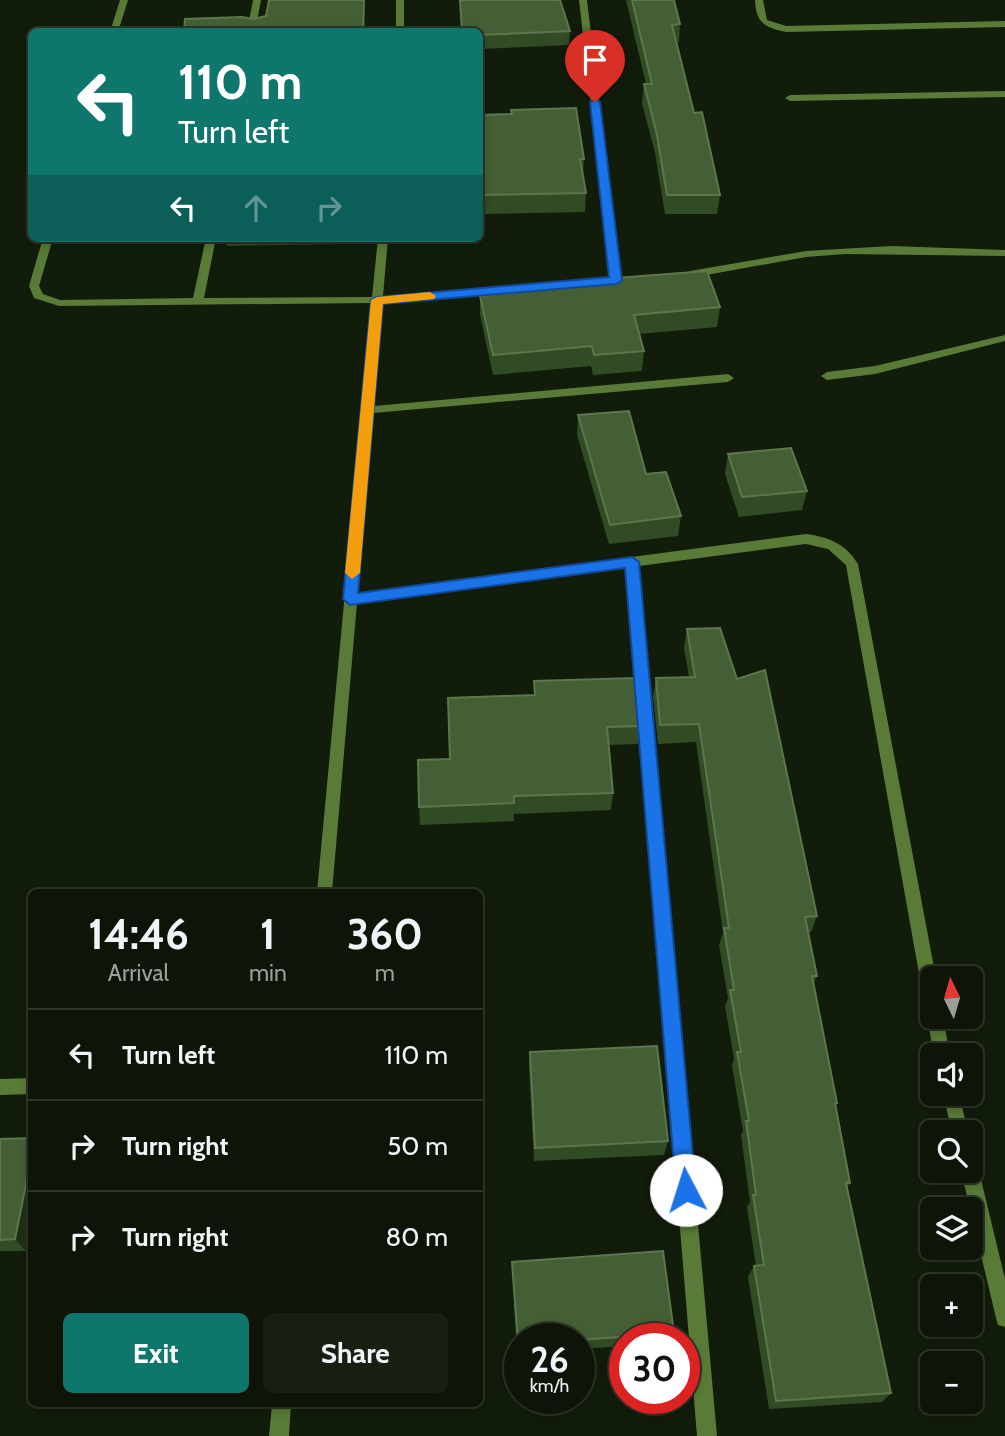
<!DOCTYPE html>
<meta charset="utf-8">
<style>
body{margin:0;font-family:Cabin,sans-serif;background:#171e12;color:#f1f3f6;height:100vh;display:flex;flex-direction:column;font-size:26px;white-space:nowrap}
*{box-sizing:border-box;margin:0}
p{font-size:23px;color:#9b9f9c}
.icon{flex:none;width:38px;height:38px;fill:none;stroke:currentColor;stroke-width:2;stroke-linecap:round;stroke-linejoin:round}
.map{position:relative;flex:1;overflow:hidden}
.details{position:absolute;left:28px;top:889px;width:455px;height:518px;display:flex;flex-direction:column;background:#0e1508;border-radius:10px;box-shadow:0 4px 10px #0003,0 0 0 2px #2e3429}
.details>*{flex:none}
.banner{position:absolute;left:28px;top:28px;width:455px;height:214px;border-radius:10px;box-shadow:0 4px 10px #0003,0 0 0 2px #2e3429;background:#0f766e;color:#fff;overflow:hidden}
.needle{width:46px;rotate:355deg}
.fabs{position:absolute;left:920px;top:966px;display:grid;gap:14px}
.fabs a{display:grid;place-items:center;width:63px;height:63px;border-radius:10px;background:#0e1508;box-shadow:0 4px 10px #0003,0 0 0 2px #2e3429;font-size:35px}
.speed{position:absolute;left:504px;top:1323px;display:flex;gap:14px;font-size:35px;font-weight:700;text-align:center}
.speed>*{display:grid;place-content:center;width:91px;height:91px;border-radius:50%;background:#0e1508;box-shadow:0 4px 10px #0003,0 0 0 2px #2e3429;line-height:1}
.speed small{font-size:18px;font-weight:400}
.speed .limit{border:10px solid #d22;background:#fff;color:#111}
.pin{position:absolute;display:grid;place-items:center;width:60px;height:60px;color:#fff;margin:-72px -30px;border-radius:50% 50% 50% 0;rotate:-45deg;box-shadow:0 0 7px #0007}
.pin .icon{rotate:45deg}
.me{position:absolute;width:77px;margin:-38px;rotate:355deg;stroke-linejoin:round;filter:drop-shadow(0 0 5px #0008)}
.turn{display:flex;align-items:center;gap:24px;height:147px;padding:0 35px;font-size:32px}
.turn .icon{width:91px;height:91px;stroke-width:2.5}
.turn b{display:block;font-size:49px;line-height:60px}
.lanes{display:flex;align-items:center;height:66px;padding:0 35px;background:#0003;justify-content:center;gap:35px;direction:ltr}
.lanes .off{opacity:.35}
.eta{display:flex;justify-content:space-evenly;align-items:center;height:119px;text-align:center}
.eta b{font-size:42px;font-weight:700;line-height:49px}
.button{display:flex;gap:14px;margin-top:auto;padding:14px 35px}
.button a{flex:1;height:80px;border-radius:10px;background:#0f766e;color:#fff;font-size:28px;font-weight:700;line-height:80px;text-align:center}
.button a+a{background:#171e12;color:#f1f3f6}
ul{padding:0;list-style:none}
li{display:flex;align-items:center;gap:21px;height:91px;padding:0 35px;border-top:2px solid #2e3429}
li div{flex:1}
li b{display:block;font-size:26px}
li em{font-style:normal}
.map>svg:first-child{display:block}
.lines{fill:none;stroke-linecap:round;stroke-linejoin:round}
.minor{fill:#597b37;fill-rule:evenodd}
.wall{fill:#314b24}
.shaded-wall{fill:#1d3013}
.building{fill:#445e36;stroke:#5c774c;stroke-width:2}
.route{fill:#1a73e8;stroke:#114b97;stroke-width:2}
.slow{fill:#f59e0b}
</style>
<div class="map">
<svg width="1005" height="1436" viewBox="0 0 1005 1436">
<rect width="100%" height="100%" fill="#121c0b"/>
<g class="lines">
<!-- minor -->
<g class="minor">
<polygon points="120,0 128,0 118,32 110,32"/>
<polygon points="253,0 261,0 255,32 247,32"/>
<rect x="396" y="0" width="8" height="32"/>
<polygon points="579,0 587,0 621,281 616,284 611,281"/>
<path d="M755,0H763L767,20L786,26L1005,21V27L786,32C764,28 756,22 755,0Z"/>
<polygon points="1005,91 1005,97 790,101 785,98 790,95"/>
<path d="M43,238H53L39,286L43,294L60,300L193,298L206,238H216L204,298L372,297L378,238H388L383,296L593,279L598,282L593,285L383,303L374,406L728,374L734,378L728,382L373,413L357,593L806,534C829,537 846,544 858,564L936,978H933V1017H943L950,1055H934L927,1017L929,1013L925,1007L846,565L828,549L806,544L639,566L717,1436H697L626,567L357,603L332,892H317L372,303L59,306L34,298L29,286Z"/>
<polygon points="891,246 1005,250 1005,256 845,254 806,257 706,275 690,277 685,274 690,271 806,251"/>
<polygon points="1005,335 1005,341 875,374 827,380 821,376 827,372 875,366"/>
<polygon points="32,1078 32,1094 0,1095 0,1079"/>
<polygon points="943,1094 959,1094 968,1132 952,1132"/>
<polygon points="971,1163 976,1165 979,1171 1005,1279 1005,1327 998,1325 996,1318 961,1171 971,1171"/>
<polygon points="272,1404 291,1404 289,1436 269,1436"/>
</g>
</g>
<!-- wall -->
<g class="wall">
<polygon points="626,0 674,0 680,24 679,42 676,42 694,113 720,195 717,214 665,214 655,153 642,103 644,84 646,84"/>
<polygon points="570,31 569,45 480,49 480,32"/>
<polygon points="480,115 584,159 583,177 586,193 585,212 480,214"/>
<polygon points="225,238 344,238 344,244 227,246"/>
<polygon points="577,281 720,307 717,327 639,334 644,351 642,371 593,375 591,366 493,375 480,315 480,296 577,287"/>
<polygon points="578,415 646,474 681,516 678,536 609,544 577,435"/>
<polygon points="728,454 807,491 802,510 739,517 725,474"/>
<polygon points="687,629 817,916 811,932 808,933 817,976 813,984 837,1103 836,1107 850,1183 847,1188 891,1393 882,1402 769,1409 748,1277 754,1266 756,1266 747,1207 750,1202 741,1135 743,1131 732,1066 734,1059 725,1006 728,998 719,945 723,933 696,742 658,744 653,696 656,678 689,677 684,648"/>
<polygon points="534,681 640,726 638,744 609,745 613,793 611,810 514,814 514,821 420,825 419,807 450,759 534,695"/>
<polygon points="530,1052 668,1141 664,1155 534,1161 529,1067"/>
<polygon points="0,1139 26,1251 0,1251"/>
<polygon points="512,1262 674,1333 672,1339 625,1339 625,1346 579,1349 579,1339 520,1339 520,1353 517,1353"/>
</g>
<!-- shaded-wall -->
<g class="shaded-wall">
<polygon points="364,0 365,0 365,32 363,32"/>
<polygon points="32,1155 32,1223 26,1251 15,1239"/>
</g>
<!-- building -->
<g class="building">
<polygon points="269,0 364,0 363,32 184,32 185,19 242,17 253,19 266,16"/>
<polygon points="460,0 560,0 570,31 480,35 480,32 462,32"/>
<polygon points="632,0 674,0 680,24 672,25 694,113 702,112 720,195 667,195 657,135 644,84 652,84"/>
<polygon points="576,108 584,159 580,159 586,193 480,195 480,115 512,114 511,110"/>
<polygon points="707,271 720,307 634,315 644,351 594,355 592,346 493,355 480,296 578,286 577,281"/>
<polygon points="629,411 646,474 666,472 681,516 610,525 578,415"/>
<polygon points="791,448 807,491 742,497 728,454"/>
<polygon points="720,628 737,679 765,670 817,916 805,917 817,976 812,976 837,1103 835,1103 850,1183 846,1183 891,1393 776,1401 754,1266 764,1265 753,1195 756,1195 746,1121 749,1121 737,1052 741,1052 730,990 734,990 724,928 729,928 699,724 660,725 656,678 695,677 687,629"/>
<polygon points="636,678 640,726 607,727 613,793 514,796 514,803 419,807 418,760 450,759 448,698 535,695 534,681"/>
<polygon points="657,1046 668,1141 535,1148 530,1052"/>
<polygon points="32,1138 32,1155 15,1239 0,1240 0,1139"/>
<polygon points="663,1251 674,1333 579,1340 520,1339 520,1343 518,1344 512,1262"/>
</g>
<!-- route -->
<polygon class="route" points="595,99 600,102 622,281 616,284 383,304 358,593 632,557 639,562 696,1190 693,1197 686,1200 679,1197 676,1190 625,568 350,605 343,599 371,300 377,297 609,277 590,102"/>
<!-- slow -->
<polygon class="slow" points="430,292 436,296 434,299 383,304 360,573 352,579 345,573 371,300 377,297"/>
</svg>
<div class="fabs">
<a><svg class="needle" viewBox="-14 -14 28 28"><path d="M0-13l5 13h-10z" fill="#e53935"/><path d="M0 13l5-13h-10z" fill="#9b9f9c"/></svg></a>
<a><svg class="icon" aria-label="sound" viewBox="0 0 24 24"><path d="M4 9h4l5-4v14l-5-4H4zM17 9q2 3 0 6"/></svg></a>
<a><svg class="icon" aria-label="search" viewBox="0 0 24 24"><circle cx="10" cy="10" r="6"/><path d="M15 15l6 6"/></svg></a>
<a><svg class="icon" aria-label="layers" viewBox="0 0 24 24"><path d="M12 4l9 5-9 5-9-5zM3 14l9 5 9-5"/></svg></a>
<a>+</a>
<a>−</a>
</div>
<div class="speed"><div>26<small>km/h</small></div><div class="limit">30</div></div>
<div class="pin" style="left:595px;top:102px;background:#d93025"><svg class="icon" aria-label="arrive" viewBox="0 0 24 24"><path d="M6 21V4h12l-3 4 3 4H6"/></svg></div>
<svg class="me" style="left:686px;top:1190px" viewBox="-20 -20 40 40"><circle r="19" fill="#fff"/><path d="M0-13L10 11 0 6-10 11z" fill="#1a73e8"/></svg>
<div class="banner">
<div class="turn"><svg class="icon" aria-label="left" viewBox="0 0 24 24"><path d="M17 20v-9H6M10 6l-5 5 5 5"/></svg><div><b>110 m</b>Turn left</div></div>
<div class="lanes"><svg class="icon" aria-label="left" viewBox="0 0 24 24"><path d="M17 20v-9H6M10 6l-5 5 5 5"/></svg><svg class="icon off" aria-label="ahead" viewBox="0 0 24 24"><path d="M12 20V5M6 11l6-6 6 6"/></svg><svg class="icon off" aria-label="right" viewBox="0 0 24 24"><path d="M7 20v-9h11M14 6l5 5-5 5"/></svg></div>
</div>
<section class="details">
<div class="eta">
<div><b>14:46</b><p>Arrival</p></div>
<div><b>1</b><p>min</p></div>
<div><b>360</b><p>m</p></div>
</div>
<ul>
<li><svg class="icon" aria-label="left" viewBox="0 0 24 24"><path d="M17 20v-9H6M10 6l-5 5 5 5"/></svg><div><b>Turn left</b></div><em>110 m</em></li>
<li><svg class="icon" aria-label="right" viewBox="0 0 24 24"><path d="M7 20v-9h11M14 6l5 5-5 5"/></svg><div><b>Turn right</b></div><em>50 m</em></li>
<li><svg class="icon" aria-label="right" viewBox="0 0 24 24"><path d="M7 20v-9h11M14 6l5 5-5 5"/></svg><div><b>Turn right</b></div><em>80 m</em></li>
</ul>
<div class="button"><a>Exit</a><a>Share</a></div>
</section>
</div>
